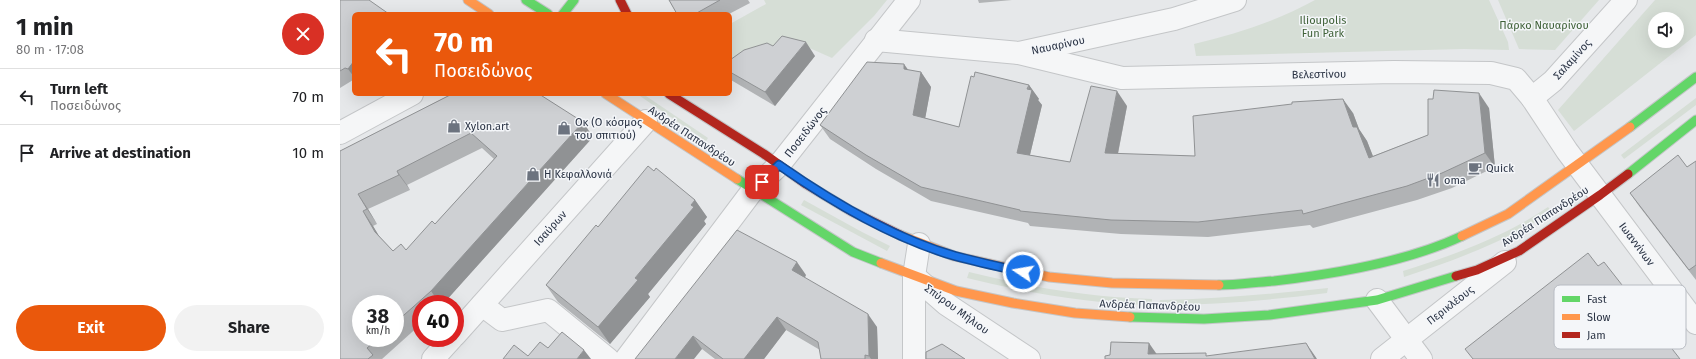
<!DOCTYPE html>
<meta charset="utf-8">
<style>
body{margin:0;font-family:"Fira Sans",sans-serif;background:#f2f2f2;color:#202124;height:100vh;display:flex;flex-direction:column;font-size:15px;white-space:nowrap}
*{box-sizing:border-box;margin:0}
p{font-size:13px;color:#757577}
.icon{flex:none;width:22px;height:22px;fill:none;stroke:currentColor;stroke-width:2;stroke-linecap:round;stroke-linejoin:round}
.map{position:relative;flex:1;overflow:hidden}
.panel{display:flex;flex-direction:column;background:#fff;width:340px}
.panel>*{flex:none}
.guide{position:absolute;left:12px;top:12px;width:380px;height:84px;border-radius:6px;box-shadow:0 4px 16px #0002;background:#ea580c;color:#fff;overflow:hidden}
.buttons{position:absolute;left:1308px;top:12px;display:grid;gap:8px}
.buttons a{display:grid;place-items:center;width:36px;height:36px;border-radius:50%;background:#fff;box-shadow:0 4px 16px #0002;font-size:20px}
.speed{position:absolute;left:12px;top:295px;display:flex;gap:8px;font-size:20px;font-weight:700;text-align:center}
.speed>*{display:grid;place-content:center;width:52px;height:52px;border-radius:50%;background:#fff;box-shadow:0 4px 16px #0002;line-height:1}
.speed small{font-size:10px;font-weight:400}
.speed .limit{border:6px solid #d22;background:#fff;color:#111}
.pin{position:absolute;display:grid;place-items:center;width:34px;height:34px;color:#fff;margin:-17px;border-radius:8px;box-shadow:0 2px 6px #0006}
.me{position:absolute;width:44px;margin:-22px;rotate:282deg;stroke-linejoin:round;filter:drop-shadow(0 0 3px #0008)}
.turn{display:flex;align-items:center;gap:14px;height:84px;padding:0 16px;font-size:18px}
.turn .icon{width:52px;height:52px;stroke-width:2.5}
.turn b{display:block;font-size:28px;line-height:34px}
.round{display:grid;place-items:center;flex:none;width:42px;height:42px;border-radius:21px;background:#f2f2f2}
.headline{display:flex;align-items:center;justify-content:space-between;height:68px;padding:0 16px}
h1{font-size:24px;font-weight:700;line-height:30px}
.button{display:flex;gap:8px;margin-top:auto;padding:8px 16px}
.button a{flex:1;height:46px;border-radius:24px;background:#ea580c;color:#fff;font-size:16px;font-weight:700;line-height:46px;text-align:center}
.button a+a{background:#f2f2f2;color:#202124}
ul{padding:0;list-style:none}
li{display:flex;align-items:center;gap:12px;height:56px;padding:0 16px;border-top:1px solid #e0e0e0}
li div{flex:1}
li b{display:block;font-size:15px}
li em{font-style:normal}
main{display:flex;flex:1;min-height:0}
.map>svg:first-child{display:block}
.green{fill:#d6ded6;fill-rule:evenodd}
.lines{fill:none;stroke-linecap:round;stroke-linejoin:round}
.street-casing{stroke:#c4c6c8;stroke-width:24}
.fast-casing{stroke:#c4c6c8;stroke-width:11}
.slow-casing{stroke:#c4c6c8;stroke-width:11}
.jam-casing{stroke:#c4c6c8;stroke-width:11}
.street{stroke:#f5f6f7;stroke-width:22}
.fast{stroke:#63d668;stroke-width:9}
.slow{stroke:#ff974d;stroke-width:9}
.jam{stroke:#b3261e;stroke-width:9}
.wall{fill:#b1b3b5;fill-rule:evenodd}
.shaded-wall{fill:#909294}
.building{fill:#ced0d3;stroke:#909294;fill-rule:evenodd}
.route-casing{stroke:#114b97;stroke-width:10}
.route{stroke:#1a73e8;stroke-width:7}
.labels{text-anchor:middle;stroke-width:3;stroke-linejoin:round;paint-order:stroke}
.park-label{font-size:11px;fill:#3f6138;stroke:#f4f6f9}
.street-label{font-size:11px;fill:#2b3445;stroke:#f4f6f9}
.poi-label{font-size:11px;fill:#2b3445;stroke:#f4f6f9;text-anchor:start}
.key{fill:#f4f6f9;stroke:#b8bcc3;stroke-width:1}
.key-label{font-size:11px;fill:#2b3445}
</style>
<main>
<section class="panel">
<div class="headline"><div><h1>1 min</h1><p>80 m · 17:08</p></div><a class="round" style="background:#d93025;color:#fff"><svg class="icon" aria-label="close" viewBox="0 0 24 24"><path d="M6 6l12 12M18 6L6 18"/></svg></a></div>
<ul>
<li><svg class="icon" aria-label="left" viewBox="0 0 24 24"><path d="M17 20v-9H6M10 6l-5 5 5 5"/></svg><div><b>Turn left</b><p>Ποσειδώνος</p></div><em>70 m</em></li>
<li><svg class="icon" aria-label="arrive" viewBox="0 0 24 24"><path d="M6 21V4h12l-3 4 3 4H6"/></svg><div><b>Arrive at destination</b></div><em>10 m</em></li>
</ul>
<div class="button"><a>Exit</a><a>Share</a></div>
</section>
<div class="map">
<svg width="1356" height="359" viewBox="0 0 1356 359">
<rect width="100%" height="100%" fill="#e6e8ea"/>
<!-- green -->
<g class="green">
<polygon points="424,0 547,0 534,16 492,58 465,46 390,77 390,24 426,4"/>
<path d="M975,0H1149L1168,42L1169,50L1124,49L856,56L854,44C896,34 937,21 975,0Z"/>
<polygon points="1158,0 1259,0 1215,50 1179,49"/>
<path d="M1315,0H1356V35L1234,131L1218,110ZM1315,19H1337V41H1315Z"/>
<polygon points="297,94 303,94 368,138 366,141"/>
<polygon points="1356,98 1356,105 1284,159 1281,155"/>
<polygon points="464,200 522,232 550,246 547,251 461,205"/>
<path d="M1208,207L1212,212C1166,241 1116,260 1064,277L1063,271C1114,255 1164,237 1208,207Z"/>
<path d="M629,272C689,287 750,297 812,299V305C749,304 688,293 627,278Z"/>
<path d="M988,288L987,293C931,300 876,305 819,305L820,300C876,299 932,294 988,288Z"/>
</g>
<g class="lines">
<!-- street casing -->
<g class="street-casing">
<g id="street">
<polyline points="536,40 679,53 834,19 895,0"/>
<polyline points="679,53 782,78 1054,72 1151,73 1172,78 1176,79 1192,98 1227,151 1356,323"/>
<polyline points="1192,98 1213,81 1286,0"/>
<polyline points="0,133 72,94"/>
<polyline points="579,244 574,276 606,304 689,359"/>
<polyline points="574,276 574,359"/>
<polyline points="1037,300 1081,359"/>
<polyline points="142,305 162,320 208,310 268,359"/>
<polyline points="115,335 306,121"/>
<polyline points="93,359 112,338"/>
<polyline points="286,359 413,190 439,165 569,0"/>
<polyline points="1042,359 1165,262"/>
</g>
</g>
<!-- fast casing -->
<g class="fast-casing">
<g id="fast">
<polyline points="186,0 208,14"/>
<polyline points="223,14 234,0"/>
<polyline points="1290,127 1356,77"/>
<polyline points="1288,174 1356,120"/>
<polyline points="397,179 513,252 541,263"/>
<path d="M879,285C898,285 916,282 934,281C995,274 1067,262 1122,236"/>
<polyline points="790,317 864,319 929,315 1037,300 1116,276"/>
</g>
</g>
<!-- slow casing -->
<g class="slow-casing">
<g id="slow">
<polyline points="128,0 149,14"/>
<polyline points="266,94 397,179"/>
<polyline points="560,235 614,256 709,277 772,283 879,285"/>
<polyline points="1122,236 1168,214 1290,127"/>
<polyline points="541,263 616,291 673,303 735,313 790,317"/>
</g>
</g>
<!-- jam casing -->
<g class="jam-casing">
<g id="jam">
<polyline points="280,0 287,14"/>
<polyline points="329,94 424,154 466,184 511,211 560,235"/>
<polyline points="1116,276 1137,270 1179,251 1260,195 1288,174"/>
</g>
</g>
<!-- street -->
<use href="#street" class="street"/>
<!-- fast -->
<use href="#fast" class="fast"/>
<!-- slow -->
<use href="#slow" class="slow"/>
<!-- jam -->
<use href="#jam" class="jam"/>
</g>
<!-- wall -->
<g class="wall">
<polygon points="0,0 14,14 14,80 13,80 0,88"/>
<polygon points="329,0 408,0 410,3 389,14 337,14"/>
<polygon points="638,0 672,0 639,3"/>
<polygon points="475,56 435,106 391,80 390,79 390,60"/>
<polygon points="568,70 581,72 591,87 585,118 619,127 634,77 689,85 699,99 698,100 702,105 690,155 730,162 787,106 778,154 855,156 1013,113 1019,129 1027,141 1033,156 1088,135 1149,108 1155,167 1112,188 1077,200 973,228 970,225 868,237 781,234 690,226 688,223 591,201 536,169 490,139 480,125"/>
<path d="M112,94L253,137L103,304H81V324L42,359H0V151ZM142,148L154,159L95,224L66,250L53,251L39,236L33,226L37,224L28,209L70,190L67,185ZM55,304V338H21Z"/>
<polygon points="1356,161 1356,280 1299,206 1290,193 1347,167"/>
<polygon points="314,171 355,200 367,217 364,221 366,224 308,294 310,297 270,344 218,302 206,285 258,227"/>
<polygon points="466,275 465,278 537,327 538,359 481,359 480,350 446,330 424,359 375,359 362,349 295,359"/>
</g>
<!-- shaded-wall -->
<g class="shaded-wall">
<polygon points="466,42 475,56 435,106 425,92"/>
<polygon points="14,61 14,77 8,69"/>
<polygon points="564,64 574,78 564,69"/>
<polygon points="581,72 591,87 583,130 573,115"/>
<polygon points="689,85 699,99 698,100 702,105 687,167 677,153"/>
<polygon points="777,91 787,106 775,168 765,153"/>
<polygon points="1139,93 1149,108 1155,167 1145,153"/>
<polygon points="1003,99 1013,113 1019,129 1027,141 1039,172 1029,158 1013,127"/>
<polygon points="243,122 253,137 103,304 100,304 91,291"/>
<polygon points="57,171 67,185 70,190 59,175"/>
<polygon points="18,194 28,209 37,224 27,209"/>
<polygon points="355,200 367,217 364,221 366,224 308,294 310,297 270,344 258,327"/>
<polygon points="23,211 33,226 45,246 35,232"/>
<polygon points="457,262 466,275 461,283 452,270"/>
<polygon points="528,314 537,327 538,359 531,359 529,356"/>
<polygon points="437,317 446,330 424,359 404,359"/>
<polygon points="353,336 362,349 354,359 335,359"/>
<polygon points="809,343 818,356 808,354"/>
<polygon points="966,343 975,356 977,359 975,359"/>
<polygon points="244,350 251,359 237,359"/>
</g>
<!-- building -->
<g class="building">
<polygon points="0,0 29,0 49,14 14,14 14,61 8,69 5,68 0,71"/>
<polygon points="329,0 380,0 355,14 337,14"/>
<polygon points="442,36 466,42 425,92 390,72 390,60 404,50 427,43 433,46"/>
<polygon points="527,62 564,64 564,69 581,72 573,115 619,127 631,76 634,77 635,72 689,85 687,89 692,90 677,153 730,162 751,86 777,91 765,153 855,156 853,116 952,104 952,102 1003,99 1013,127 1017,127 1029,158 1088,135 1088,99 1093,99 1094,90 1139,93 1145,153 1102,173 1067,186 963,214 962,210 858,222 771,220 680,211 680,210 581,187 526,155 480,125"/>
<path d="M112,94H199L243,122L91,291L55,323V304H21V338H39L27,348L33,355L28,359H0V151ZM131,133L157,156L95,224L92,221L66,250L61,244L53,251L35,232L23,211L27,209L18,194L59,175L57,171Z"/>
<polygon points="1338,155 1347,167 1356,161 1356,265 1349,270 1290,193"/>
<polygon points="308,166 314,171 316,168 355,200 351,205 354,207 295,278 298,280 258,327 206,285 256,225 258,227"/>
<polygon points="397,230 457,262 452,270 528,314 529,356 525,355 525,359 481,359 478,342 437,317 404,359 383,359 353,336 335,359 295,359"/>
<polygon points="1248,253 1258,266 1264,262 1340,359 1133,359 1125,349"/>
<polygon points="222,332 244,350 237,359 163,359 174,345 188,356 200,342 208,348"/>
<polygon points="771,342 809,343 808,354 866,353 866,356 966,343 975,359 765,359 765,356 770,355"/>
<polygon points="602,344 625,359 586,359 586,352"/>
</g>
<g class="lines">
<!-- route casing -->
<g class="route-casing">
<path id="route" d="M422,182L439,165C492,202 552,238 615,256C637,262 660,267 683,272"/>
</g>
<!-- route -->
<use href="#route" class="route"/>
</g>
<!-- icons -->
<defs>
<g id="shop-bare" transform="scale(1.08)"><path d="M-5-2.5h2.3a2.7 3.5 0 0 1 5.4 0H5L5.5 6h-11ZM-1.5-2.5h3a1.5 2.3 0 0 0-3 0Z" fill="#6c737f" stroke="#f4f6f9" stroke-width="2.5" paint-order="stroke"/></g>
<g id="cafe-bare" transform="scale(1.08)"><path d="M-5.5-4.5H6V0H3Q3 3.5 0 3.5H-2.5Q-5.5 3.5-5.5 0ZM3-3.2v2h1.7v-2ZM-6 4.5H4V6H-6Z" fill="#6c737f" stroke="#f4f6f9" stroke-width="2.5" paint-order="stroke"/></g>
<g id="restaurant-bare" transform="scale(1.08)"><path d="M-5-6h1v4h1v-4h1v4h1v-4h1v5L-1.5 .5V6h-2V.5L-5-1ZM5-6V6H3V1.5H1.5Q1.5-4 5-6Z" fill="#6c737f" stroke="#f4f6f9" stroke-width="2.5" paint-order="stroke"/></g>
</defs>
<g fill-rule="evenodd">
<use href="#shop-bare" x="114" y="126"/>
<use href="#shop-bare" x="224" y="128"/>
<use href="#cafe-bare" x="1135" y="168"/>
<use href="#shop-bare" x="193" y="174"/>
<use href="#restaurant-bare" x="1093" y="180"/>
</g>
<g class="labels">
<!-- park labels -->
<g class="park-label">
<text x="983" y="24">Ilioupolis<tspan x="983" dy="13">Fun Park</tspan></text>
<text x="1204" y="29">Πάρκο Ναυαρίνου</text>
</g>
<!-- street labels -->
<g class="street-label">
<text transform="translate(718 45) rotate(-12)" y="4">Ναυαρίνου</text>
<text transform="translate(1232 59) rotate(-48)" y="4">Σαλαμίνος</text>
<text transform="translate(979 74) rotate(-1)" y="4">Βελεστίνου</text>
<text transform="translate(465 132) rotate(-52)" y="4">Ποσειδώνος</text>
<text transform="translate(352 136) rotate(33)" y="4">Ανδρέα Παπανδρέου</text>
<text transform="translate(1205 216) rotate(-33)" y="4">Ανδρέα Παπανδρέου</text>
<text transform="translate(210 228) rotate(-48)" y="4">Ισαύρων</text>
<text transform="translate(1297 244) rotate(53)" y="4">Ιωαννίνων</text>
<text transform="translate(810 305) rotate(2)" y="4">Ανδρέα Παπανδρέου</text>
<text transform="translate(1110 305) rotate(-38)" y="4">Περικλέους</text>
<text transform="translate(617 309) rotate(36)" y="4">Σπύρου Μήλιου</text>
</g>
<!-- poi labels -->
<g class="poi-label">
<text x="235" y="126">Οκ (Ο κόσμος<tspan x="235" dy="13">του σπιτιού)</tspan></text>
<text x="125" y="130">Xylon.art</text>
<text x="1146" y="172">Quick</text>
<text x="204" y="178">Η Κεφαλλονιά</text>
<text x="1104" y="184">oma</text>
</g>
</g>
<!-- legend -->
<rect x="1214" y="285" width="132" height="64" rx="6" class="key"/>
<rect x="1222" y="296" width="18" height="6" fill="#63d668"/>
<rect x="1222" y="314" width="18" height="6" fill="#ff974d"/>
<rect x="1222" y="332" width="18" height="6" fill="#b3261e"/>
<g class="key-label">
<text x="1247" y="303">Fast</text>
<text x="1247" y="321">Slow</text>
<text x="1247" y="339">Jam</text>
</g>
</svg>
<div class="buttons">
<a><svg class="icon" aria-label="sound" viewBox="0 0 24 24"><path d="M4 9h4l5-4v14l-5-4H4zM17 9q2 3 0 6"/></svg></a>
</div>
<div class="speed"><div>38<small>km/h</small></div><div class="limit">40</div></div>
<div class="pin" style="left:422px;top:182px;background:#d93025"><svg class="icon" aria-label="arrive" viewBox="0 0 24 24"><path d="M6 21V4h12l-3 4 3 4H6"/></svg></div>
<svg class="me" style="left:683px;top:272px" viewBox="-20 -20 40 40"><circle r="17" fill="#1a73e8" stroke="#fff" stroke-width="3"/><path d="M0-11L8 9 0 5-8 9z" fill="#fff"/></svg>
<div class="guide">
<div class="turn"><svg class="icon" aria-label="left" viewBox="0 0 24 24"><path d="M17 20v-9H6M10 6l-5 5 5 5"/></svg><div><b>70 m</b>Ποσειδώνος</div></div>
</div>
</div>
</main>
